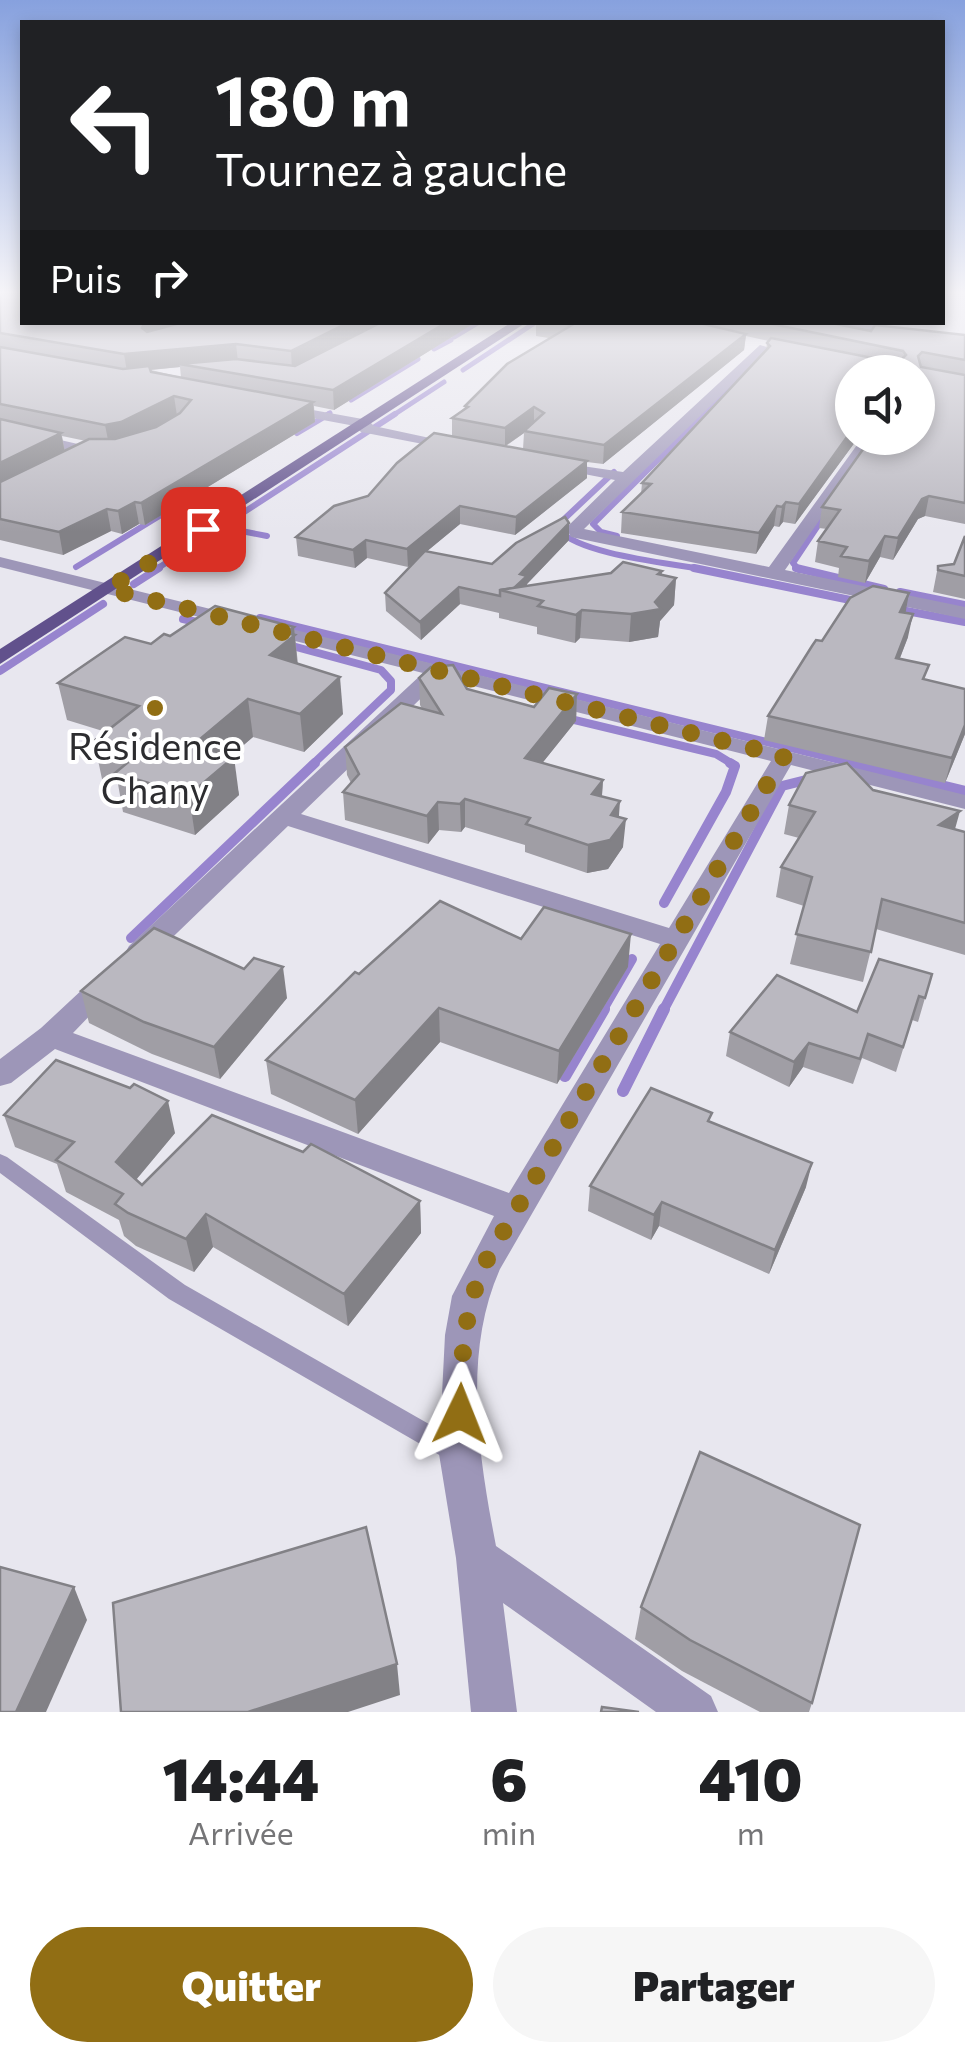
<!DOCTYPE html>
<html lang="fr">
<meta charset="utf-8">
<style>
body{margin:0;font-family:Commissioner,sans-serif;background:#f6f6f6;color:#202124;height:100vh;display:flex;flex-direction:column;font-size:38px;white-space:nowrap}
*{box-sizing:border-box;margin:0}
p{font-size:32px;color:#757577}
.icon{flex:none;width:55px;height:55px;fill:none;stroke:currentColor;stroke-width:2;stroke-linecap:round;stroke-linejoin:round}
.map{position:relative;height:1712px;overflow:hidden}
.side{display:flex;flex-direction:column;background:#fff;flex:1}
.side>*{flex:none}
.top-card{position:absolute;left:20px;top:20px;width:925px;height:305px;border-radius:0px;box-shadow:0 5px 15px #0003;background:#202124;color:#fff;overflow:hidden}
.controls{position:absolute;left:835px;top:355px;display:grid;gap:20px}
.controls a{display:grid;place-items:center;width:100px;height:100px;border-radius:50%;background:#fff;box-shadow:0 5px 15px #0003;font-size:50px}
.pin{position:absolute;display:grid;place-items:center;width:85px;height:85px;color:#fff;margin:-42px;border-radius:20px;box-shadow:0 5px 15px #0006}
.me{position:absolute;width:110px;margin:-55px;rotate:2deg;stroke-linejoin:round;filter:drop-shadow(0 0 8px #0008)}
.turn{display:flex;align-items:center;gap:35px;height:210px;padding:0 30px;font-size:45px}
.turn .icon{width:130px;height:130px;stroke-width:2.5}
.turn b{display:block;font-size:70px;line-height:85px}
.then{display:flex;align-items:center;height:95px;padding:0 30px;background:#0003;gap:20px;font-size:38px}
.eta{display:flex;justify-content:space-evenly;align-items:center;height:170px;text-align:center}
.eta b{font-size:60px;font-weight:800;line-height:70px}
.button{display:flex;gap:20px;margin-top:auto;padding:20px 30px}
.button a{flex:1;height:115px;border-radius:60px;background:#916e14;color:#fff;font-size:40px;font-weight:800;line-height:115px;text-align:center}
.button a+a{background:#f6f6f6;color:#202124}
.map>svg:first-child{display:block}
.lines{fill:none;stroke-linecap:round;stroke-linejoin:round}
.stream-far4{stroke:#9784ce;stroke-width:5}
.stream-far3{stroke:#9784ce;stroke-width:6}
.stream-far2{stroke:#9784ce;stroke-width:8}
.stream-far1{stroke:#9784ce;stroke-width:10}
.stream{stroke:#9784ce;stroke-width:12}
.lane{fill:#9d96b8;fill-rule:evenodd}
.street{fill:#9d96b8;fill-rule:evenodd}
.primary{fill:#61518c;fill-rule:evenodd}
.wall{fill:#a09ea5;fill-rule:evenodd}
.shaded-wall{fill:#828186}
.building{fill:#bab8c0;stroke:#828186;stroke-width:2.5}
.route{stroke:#916e14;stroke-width:18;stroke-dasharray:0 32.4}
.poi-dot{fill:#916e14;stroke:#fff;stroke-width:4}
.labels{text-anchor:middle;stroke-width:8;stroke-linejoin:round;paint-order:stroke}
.poi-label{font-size:38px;fill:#2c2c2f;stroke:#fff}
</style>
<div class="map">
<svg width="965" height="1712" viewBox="0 0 965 1712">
<rect width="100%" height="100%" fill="#e8e7ef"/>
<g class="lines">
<!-- stream-far4 -->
<g class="stream-far4">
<polyline points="454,337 479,322"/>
<polyline points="434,349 451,340"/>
<polyline points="463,370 536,322"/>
<polyline points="351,400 418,359"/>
<polyline points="325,416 330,413"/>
<polyline points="392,416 444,382"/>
<polyline points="702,416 745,373"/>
</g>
<!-- stream-far3 -->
<g class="stream-far3">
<polyline points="297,433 329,414"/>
<path d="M614,472L561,522L559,530C581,555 671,563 706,570"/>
<polyline points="221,527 267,536"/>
<polyline points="617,536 601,532 593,524 704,414"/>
<polyline points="76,567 192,496"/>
<polyline points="155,570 395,414"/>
<polyline points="799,570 793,563 827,512"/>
</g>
<!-- stream-far2 -->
<g class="stream-far2">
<polyline points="694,568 860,602"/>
<polyline points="796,568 884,589"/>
<polyline points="134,584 159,568"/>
<polyline points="900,592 965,605"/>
<polyline points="896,609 965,622"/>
<polyline points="260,618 860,765"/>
<polyline points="183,619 206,624"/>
<polyline points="285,644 381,670 391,681 391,690 312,765"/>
<polyline points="0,671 103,604"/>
<polyline points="562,717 716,754 734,765"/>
</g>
<!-- stream-far1 -->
<g class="stream-far1">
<polyline points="850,763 965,791"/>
<polyline points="664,903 726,792 735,766 730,763"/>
<polyline points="131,938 315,763"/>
<polyline points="602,1011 632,959"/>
<polyline points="663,1011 782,786 810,779"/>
</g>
<!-- stream -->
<g class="stream">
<polyline points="565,1076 604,1009"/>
<polyline points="623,1091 664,1009"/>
</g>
<!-- lane -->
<polygon class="lane" points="0,1154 7,1157 185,1285 464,1444 468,1452 464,1460 456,1464 448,1460 169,1299 0,1173"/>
<!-- street -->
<g class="street">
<polygon points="824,322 855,322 965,340 965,348"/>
<polygon points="760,345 770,348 584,529 769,567 862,438 876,438 785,570 965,607 965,619 571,537 566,528 615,480 548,467 548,461 623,472"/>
<polygon points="285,405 368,420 374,426 467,446 459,451 361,432 355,426 280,412 280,406"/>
<polygon points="0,426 95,448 98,451 90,456 0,434"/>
<path d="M0,557L965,795V809L791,765L500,1269C462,1354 479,1458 496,1546L711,1696L718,1712H656L503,1603L517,1712H471L456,1558L439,1454L445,1335L452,1296L494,1216L55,1049L11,1083L0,1086V1059L41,1028L99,974H119L123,981L73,1033L509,1193L660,944L288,826L149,960H129L125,953L129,946L423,673L0,567ZM442,678L771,761L669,928L301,814Z"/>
</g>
<!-- primary -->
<polygon class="primary" points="512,322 527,322 0,664 0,649"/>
</g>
<!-- wall -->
<g class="wall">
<path d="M0,293L178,322V324L184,322H476L334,410L314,406L315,422L145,525L139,524L122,534L111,531L63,555L0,540ZM180,367L181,377L151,370ZM62,436L86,441L65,451Z"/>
<path d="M536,322H826L871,331L965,335V524L925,516L918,519L893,560L880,557L865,583L838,577L839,568L815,562L818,541L827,529L819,528L822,507L918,372L852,438H858L795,524L783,522L779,527L774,526L756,554L621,533L622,512L641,494L642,483L766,350L767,343L769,341L746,336L744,350L603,464L587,462V478L515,535L460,524L427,551L492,564L569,523V540L527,584V586L662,575L676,578L674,605L660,621L658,637L629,642L580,638L575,643L537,634V627L499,618V613L460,604L421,640L386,611L385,593L416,561L408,567L367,558L355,568L298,556L296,537L368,496L452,436V418L549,338L536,336ZM524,433L523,449L506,446Z"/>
<polygon points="965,537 965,599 933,592 938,566 954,564"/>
<polygon points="905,613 908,637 900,658 925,680 965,689 965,734 945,783 764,740 768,716 822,641"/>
<polygon points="294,627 298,664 343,714 304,752 253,737 231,756 239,795 195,835 123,812 118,784 102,779 94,741 106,732 67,720 58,683 170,636"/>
<polygon points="419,678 534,707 577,694 576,721 542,763 603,780 602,796 619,817 623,847 608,869 587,873 525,852 525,845 465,827 461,832 439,830 428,844 345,820 343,792 351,783 347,775 345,747 422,709 420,705"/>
<polygon points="873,790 955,829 965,832 965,955 876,929 863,982 790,964 804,906 776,897 781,867 799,838 784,834 789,805"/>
<polygon points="521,939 628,967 557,1084 440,1042 358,1134 271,1094 266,1060 359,974"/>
<polygon points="932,974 918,1022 912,1020 896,1072 862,1058 853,1084 803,1067 789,1087 726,1056 730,1032 857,1012"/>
<polygon points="81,991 287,998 220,1079 152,1054 89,1023"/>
<polygon points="4,1115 175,1133 136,1180 142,1185 420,1201 421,1233 348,1326 213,1247 194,1272 136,1246 124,1236 119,1220 66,1192 57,1164 15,1147"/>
<polygon points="711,1123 806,1187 769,1274 659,1226 651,1240 588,1211 590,1186"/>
<polygon points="641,1607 812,1703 809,1712 760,1712 682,1671 635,1639"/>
</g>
<!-- shaded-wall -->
<g class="shaded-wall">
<polygon points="145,322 178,322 177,331 148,338 142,328"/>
<polygon points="349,322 385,322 292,370 291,351"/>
<polygon points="447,322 476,322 334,410 333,390"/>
<polygon points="746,334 744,350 603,464 604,445"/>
<polygon points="236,344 238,362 179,364 180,367 127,372 124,354"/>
<polygon points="174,396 177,416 125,442 109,445 105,425"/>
<polygon points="313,402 315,422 145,525 141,503"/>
<polygon points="534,407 534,425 524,431 524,433 505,446 505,428"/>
<polygon points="852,430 852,438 858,438 795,524 799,504"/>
<polygon points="61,433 65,453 0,487 0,463"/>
<polygon points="587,461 587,478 515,535 516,517"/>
<polygon points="929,496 925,516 918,519 893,560 898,538 922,499"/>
<polygon points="135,502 139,524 122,534 118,511"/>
<polygon points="786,502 783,522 779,527 782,507"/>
<polygon points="460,506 460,524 408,567 407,549"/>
<polygon points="777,506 774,526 756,554 759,533"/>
<polygon points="107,509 111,531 63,555 59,532"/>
<polygon points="569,523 569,540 527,584 526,593 510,593 520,574"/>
<polygon points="885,536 880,557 865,583 869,561"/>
<polygon points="366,540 367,558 355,568 353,550"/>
<polygon points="662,571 660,597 676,578 674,605 660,621 658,637 629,642 631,614"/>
<polygon points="459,587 460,604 421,640 420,622"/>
<polygon points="909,593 905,616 900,612"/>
<polygon points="582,610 580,638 575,643 576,615"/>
<polygon points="913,614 908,637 891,681 896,658"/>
<polygon points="294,627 298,671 270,655 286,633"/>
<polygon points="340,677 343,714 304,752 300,714"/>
<polygon points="577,694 576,721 524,786 525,758"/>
<polygon points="248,699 253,737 199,783 193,745"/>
<polygon points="965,725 965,734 945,783 952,758"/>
<polygon points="234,757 239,795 195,835 189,795"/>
<polygon points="603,780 601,807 592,794"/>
<polygon points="465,799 465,827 461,832 460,804"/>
<polygon points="620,801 618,829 626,819 623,847 608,869 587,873 588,845"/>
<polygon points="438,802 439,830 428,844 427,816"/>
<polygon points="960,811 952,840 939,825"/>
<polygon points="631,934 628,967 557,1084 559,1051"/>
<polygon points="283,967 287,998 220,1079 214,1047"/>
<polygon points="439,1008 440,1042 358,1134 355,1100"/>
<polygon points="809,1043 803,1067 789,1087 794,1062"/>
<polygon points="168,1101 175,1133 124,1194 116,1162"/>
<polygon points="812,1163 806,1187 769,1274 775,1250"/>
<polygon points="420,1201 421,1233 348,1326 344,1294"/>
<polygon points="662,1202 659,1226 651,1240 654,1215"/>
<polygon points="206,1214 213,1247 194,1272 186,1239"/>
<polygon points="74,1587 87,1620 46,1712 16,1712"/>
<polygon points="397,1664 400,1695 348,1712 248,1712"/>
</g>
<!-- building -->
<g class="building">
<polygon points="0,293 22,293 22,322 145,322 142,328 147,332 184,322 349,322 291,351 236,344 124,354 0,333"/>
<polygon points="382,322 447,322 333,390 179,364 236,359 295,366"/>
<polygon points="554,322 695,322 746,334 604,445 524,431 544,413 534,407 505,428 452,418 468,407 465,406 507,364 572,325"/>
<polygon points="762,322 826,322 871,331 875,325 965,335 965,360 922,352 918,356 921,367 965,375 965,503 929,496 922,499 898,538 885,536 869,561 841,556 847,547 818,541 840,510 822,507 871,438 918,438 918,372 852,372 852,430 799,504 786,502 782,507 777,506 759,533 622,512 651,484 642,483 770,346 767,343 771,338 878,359 902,359 906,355 903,351"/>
<polygon points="0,347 123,369 149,366 151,372 313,402 141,503 135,502 118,511 107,509 59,532 0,519 0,482 89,439 115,439 156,427 180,413 191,400 174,396 121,422 105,425 0,404"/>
<polygon points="0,419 61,433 0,463"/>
<polygon points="434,433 587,461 516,517 460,506 407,549 366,540 353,550 296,537 334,506 368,496 397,463"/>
<polygon points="565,517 569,523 520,574 527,576 514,588 500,590 500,596 459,587 420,622 385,593 425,551 492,564 516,543"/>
<polygon points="965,536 965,576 938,570 938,566 954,564"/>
<polygon points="623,562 662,571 658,574 676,578 655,602 661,609 631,614 582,610 576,615 538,606 543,601 500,590 611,573"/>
<polygon points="873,586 909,593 900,612 913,614 896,658 929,665 923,679 965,689 965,725 952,758 768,716 812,646 816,640 822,641 850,598"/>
<polygon points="215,606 294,627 286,633 295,635 270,655 340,677 300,714 248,699 193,745 234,757 189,795 115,773 138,754 94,741 139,706 58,683 125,637 151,644 164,634 170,636"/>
<polygon points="453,665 467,689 534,707 549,688 577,694 525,758 603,780 592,794 620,801 611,815 626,819 610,840 588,845 526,824 530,818 465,799 460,804 438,802 427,816 343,792 359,774 345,747 401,703 442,714 419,678 431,667"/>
<polygon points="847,763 873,790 960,811 939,825 965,832 965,923 882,899 871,952 796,934 812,877 781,867 815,812 789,805 806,773"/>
<polygon points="440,901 521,939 544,907 631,934 559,1051 439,1008 355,1100 266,1060 355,972 359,974"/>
<polygon points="154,928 244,969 254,958 283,967 214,1047 144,1022 81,991"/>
<polygon points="879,959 932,974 925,998 919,996 903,1047 868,1034 860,1059 809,1043 794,1062 730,1032 777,975 857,1012"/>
<polygon points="56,1060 130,1088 134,1084 168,1101 116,1162 142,1185 212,1115 303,1152 311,1144 420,1201 344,1294 206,1214 186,1239 128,1213 115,1204 123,1194 56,1160 74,1142 4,1115"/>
<polygon points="651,1088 712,1113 708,1121 812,1163 775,1250 662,1202 654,1215 590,1186"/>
<polygon points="700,1452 860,1525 812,1703 690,1640 641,1607"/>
<polygon points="366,1527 397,1664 248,1712 121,1712 113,1603"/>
<polygon points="0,1567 74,1587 16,1712 0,1712"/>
<polygon points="602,1707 639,1712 601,1712"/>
</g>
<!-- sky -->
<linearGradient id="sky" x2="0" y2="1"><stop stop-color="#87a1de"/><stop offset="0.55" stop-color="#f5f4f8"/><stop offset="1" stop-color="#f5f4f8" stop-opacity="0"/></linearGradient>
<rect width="965" height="532" fill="url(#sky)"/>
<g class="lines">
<!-- route -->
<path class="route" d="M203,529L108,589L784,756L486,1261C462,1314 462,1357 460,1414"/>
</g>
<!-- markers -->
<circle class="poi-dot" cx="155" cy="708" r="10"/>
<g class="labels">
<!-- poi labels -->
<g class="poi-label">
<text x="155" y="760">Résidence<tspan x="155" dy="44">Chany</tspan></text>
</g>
</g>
</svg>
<div class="controls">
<a><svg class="icon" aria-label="sound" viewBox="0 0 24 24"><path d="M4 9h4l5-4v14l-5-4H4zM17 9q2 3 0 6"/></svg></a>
</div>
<div class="pin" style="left:203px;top:529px;background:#d93025"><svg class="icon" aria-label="arrive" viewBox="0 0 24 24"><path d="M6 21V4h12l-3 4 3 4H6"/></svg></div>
<svg class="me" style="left:460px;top:1414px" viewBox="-20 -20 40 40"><path d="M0-17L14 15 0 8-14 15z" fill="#916e14" stroke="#fff" stroke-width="4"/></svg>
<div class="top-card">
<div class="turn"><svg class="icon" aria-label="left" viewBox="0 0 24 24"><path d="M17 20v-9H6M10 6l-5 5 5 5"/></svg><div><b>180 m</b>Tournez à gauche</div></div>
<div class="then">Puis<svg class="icon" aria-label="right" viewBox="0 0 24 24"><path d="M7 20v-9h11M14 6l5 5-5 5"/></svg></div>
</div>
</div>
<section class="side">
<div class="eta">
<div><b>14:44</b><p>Arrivée</p></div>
<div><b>6</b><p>min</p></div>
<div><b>410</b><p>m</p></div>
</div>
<div class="button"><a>Quitter</a><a>Partager</a></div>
</section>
